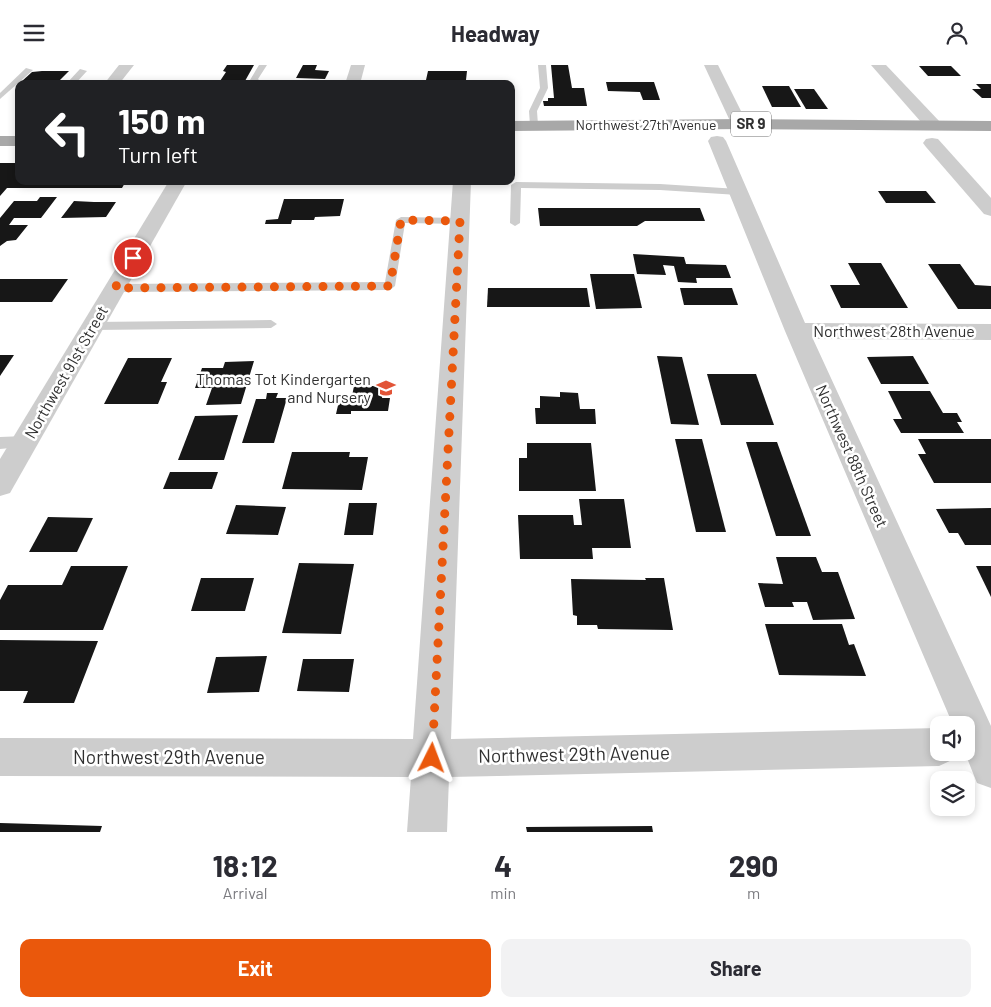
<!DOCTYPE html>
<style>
body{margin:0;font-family:Barlow,sans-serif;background:#f2f2f3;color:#2b2b33;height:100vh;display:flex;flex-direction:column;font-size:19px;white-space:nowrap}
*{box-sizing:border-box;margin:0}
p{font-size:16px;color:#7c7c81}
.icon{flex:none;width:28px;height:28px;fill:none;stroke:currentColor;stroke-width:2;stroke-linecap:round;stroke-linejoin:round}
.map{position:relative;height:767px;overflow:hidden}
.drawer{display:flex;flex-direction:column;background:#fff;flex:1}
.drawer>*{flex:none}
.banner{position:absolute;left:15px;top:15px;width:500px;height:105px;border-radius:10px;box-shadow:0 2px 8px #0003;background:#202124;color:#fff;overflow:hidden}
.controls{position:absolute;left:930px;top:651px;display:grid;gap:10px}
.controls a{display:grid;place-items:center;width:45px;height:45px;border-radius:10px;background:#fff;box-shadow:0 2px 8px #0003;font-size:25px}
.pin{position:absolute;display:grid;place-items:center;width:42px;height:42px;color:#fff;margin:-21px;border:2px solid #fff;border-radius:50%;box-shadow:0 1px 5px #0007}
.me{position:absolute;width:55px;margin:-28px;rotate:3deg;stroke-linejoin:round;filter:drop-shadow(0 0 4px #0008)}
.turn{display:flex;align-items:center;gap:18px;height:105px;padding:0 20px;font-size:22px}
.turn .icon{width:65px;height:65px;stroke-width:2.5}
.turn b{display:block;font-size:35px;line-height:42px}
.eta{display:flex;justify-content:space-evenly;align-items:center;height:85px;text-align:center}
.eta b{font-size:30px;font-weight:700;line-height:35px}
.cta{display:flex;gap:10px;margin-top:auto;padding:10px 20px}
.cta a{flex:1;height:58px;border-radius:10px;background:#ea580c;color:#fff;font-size:20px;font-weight:700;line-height:58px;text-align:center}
.cta a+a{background:#f2f2f3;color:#2b2b33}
header{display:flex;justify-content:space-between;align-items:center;height:65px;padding:0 20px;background:#fff;font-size:22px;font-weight:700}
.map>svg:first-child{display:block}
.building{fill:#171717}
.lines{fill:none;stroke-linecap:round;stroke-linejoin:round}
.service{fill:#cdcdcd;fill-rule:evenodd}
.minor{fill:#cdcdcd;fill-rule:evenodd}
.primary{fill:#a8a8a8;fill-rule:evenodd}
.route{stroke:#ea580c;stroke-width:9;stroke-dasharray:0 16.2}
.labels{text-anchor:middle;stroke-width:5;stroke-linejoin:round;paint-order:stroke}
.far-street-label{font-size:14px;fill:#303030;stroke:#fff}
.shield{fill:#fff;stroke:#6e6e6e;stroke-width:1}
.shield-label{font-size:15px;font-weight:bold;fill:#303030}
.street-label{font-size:16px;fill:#303030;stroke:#fff}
.poi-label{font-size:16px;fill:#303030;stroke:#fff;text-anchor:end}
.near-street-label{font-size:19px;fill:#303030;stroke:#fff}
</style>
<header><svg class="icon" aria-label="menu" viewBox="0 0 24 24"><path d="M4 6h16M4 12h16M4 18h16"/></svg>Headway<svg class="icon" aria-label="person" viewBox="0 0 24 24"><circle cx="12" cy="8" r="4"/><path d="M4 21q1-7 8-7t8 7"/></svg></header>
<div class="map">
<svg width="991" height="767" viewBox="0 0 991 767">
<rect width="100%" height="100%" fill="#fff"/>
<!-- building -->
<g class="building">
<polygon points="227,0 254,0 245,16 220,16 226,7 223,6"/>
<polygon points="303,0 317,0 315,5 329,6 325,14 296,13"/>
<polygon points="551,0 568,0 572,23 584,23 587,41 544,41 543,36 548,36 548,33 554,33"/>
<polygon points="919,1 951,1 961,11 928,11"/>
<polygon points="42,6 69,6 56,19 21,17 32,7"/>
<polygon points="428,6 467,6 466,15 455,15 455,17 426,15"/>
<polygon points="606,17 654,17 660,35 643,35 640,27 608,26"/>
<polygon points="976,19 991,19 991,33 982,33 972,24 981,24"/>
<polygon points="762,21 789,21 801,42 772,42"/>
<polygon points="794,24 814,24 828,44 806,44"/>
<polygon points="0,98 19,98 19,116 126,116 122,123 7,123 0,131"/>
<polygon points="878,126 926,126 936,138 886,138"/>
<polygon points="40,132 57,132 41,153 14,153 9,160 28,160 16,175 7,176 0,181 0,153 14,136 37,136"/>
<polygon points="284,134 344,134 340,151 315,152 314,155 292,155 291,159 265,159 266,155 278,154"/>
<polygon points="74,136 94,137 116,137 106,152 61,153"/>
<polygon points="538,143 700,143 705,156 645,156 637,161 540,161"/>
<polygon points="633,189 684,192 686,199 726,200 731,213 696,213 697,218 678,217 674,201 663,200 666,210 637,209"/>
<polygon points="848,198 881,198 908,243 841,243 830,220 860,220"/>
<polygon points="928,199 960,199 975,220 991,221 991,244 958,244"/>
<polygon points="590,209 634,209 642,243 596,244"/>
<polygon points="0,214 68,214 52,237 0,237"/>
<polygon points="488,223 587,223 590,242 487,242"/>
<polygon points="680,223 732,223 738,240 684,240"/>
<polygon points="0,290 14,290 0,311"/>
<polygon points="657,291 682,292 699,360 671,359"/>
<polygon points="913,291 929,319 881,319 867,292"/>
<polygon points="128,293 172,293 161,317 167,317 158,339 104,339"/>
<polygon points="254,296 241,339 206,340 212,323 195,323 202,303 223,303 225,297"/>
<polygon points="707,309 756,309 774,360 721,360"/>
<polygon points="354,321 384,321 382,333 390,333 388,346 351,346 351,349 336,349 339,336 351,336"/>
<polygon points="888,326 930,326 943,348 957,348 962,357 957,357 964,368 901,368 893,354 902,354"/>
<polygon points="560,327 578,328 580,344 595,344 596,359 536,359 535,343 540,343 540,331 560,332"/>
<polygon points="267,328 278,328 276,333 287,333 274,378 242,378 256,334 266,334"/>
<polygon points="238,350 224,395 178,395 195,351"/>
<polygon points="675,374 702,374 726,467 696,467"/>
<polygon points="918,374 991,374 991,418 934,418 918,389 926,389"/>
<polygon points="746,377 777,377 811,471 776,471"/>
<polygon points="527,378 591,378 596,426 519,426 519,393 527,393"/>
<polygon points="292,387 350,387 349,392 368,392 362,425 282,424"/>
<polygon points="170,407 218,407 212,424 163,424"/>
<polygon points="579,434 624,434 631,483 592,483 593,494 520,494 518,450 573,450 574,460 582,460"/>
<polygon points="349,438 377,438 373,470 344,470"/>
<polygon points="236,440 286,442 278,470 226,469"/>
<polygon points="991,443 991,480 965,480 958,468 949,468 936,444"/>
<polygon points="48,452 93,453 77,487 29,487"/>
<polygon points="776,492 816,492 822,507 838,507 855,554 813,555 807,537 792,537 794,542 765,542 758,518 783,519"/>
<polygon points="299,498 354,499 341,569 282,568"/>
<polygon points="71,501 128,501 103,565 0,565 0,535 8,520 62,520"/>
<polygon points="976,501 991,501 991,532"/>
<polygon points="201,513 254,513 245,546 191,546"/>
<polygon points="645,513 664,513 673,565 598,564 597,560 577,560 577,551 573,550 571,514 646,515"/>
<polygon points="765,559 842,559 849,580 854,579 866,611 779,610"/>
<polygon points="0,575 98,576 74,638 23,638 28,626 0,626"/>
<polygon points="267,591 259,627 207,628 216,592"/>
<polygon points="303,594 354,594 349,627 297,626"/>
<polygon points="0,758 102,761 100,767 0,767"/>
<polygon points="652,761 653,767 527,767 526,762"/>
</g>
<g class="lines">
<!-- service -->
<g class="service">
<polygon points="259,0 267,0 258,14 260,16 352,16 356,18 254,19 250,15"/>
<polygon points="538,0 546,0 548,23 537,46 538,60 534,62 530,60 529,46 540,23"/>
<polygon points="26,3 33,5 0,34 0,28"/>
<polygon points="80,4 87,6 75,19 66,19"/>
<polygon points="516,117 660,119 738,124 743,127 738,130 660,125 521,123 520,158 515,161 510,158 511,120"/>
<polygon points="401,152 460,153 465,156 460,159 405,158 395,221 390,225 115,227 109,223 115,219 385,217 396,155"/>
<polygon points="271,255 277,259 271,263 93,265 87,261 93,257"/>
<polygon points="25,371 30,373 32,377 30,381 0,384 0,372"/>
</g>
<!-- minor -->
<g class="minor">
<polygon points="119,0 134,0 119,19 104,19"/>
<polygon points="351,0 365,0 360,19 345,19"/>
<polygon points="704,0 718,0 743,50 752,59 750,63 738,63 730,56"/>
<polygon points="871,0 886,0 940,57 942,61 940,65 928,65"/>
<polygon points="717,71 723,72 726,76 805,258 991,259 991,275 813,274 991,661 991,723 977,718 965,688 966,688 966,660 953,660 785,266 708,76 711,72"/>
<polygon points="932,73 938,74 991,133 991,151 984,149 926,82 923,78 926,74"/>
<polygon points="169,116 187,116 10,428 0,431 0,394"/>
<polygon points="453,116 471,116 451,674 939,663 939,688 956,688 952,695 939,701 449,712 447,767 407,767 411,712 0,711 0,673 413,674"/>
</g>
<!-- primary -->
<g class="primary">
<polygon points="744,54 991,56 991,66 744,64 511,66 511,56"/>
<rect x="0" y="71" width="19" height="10"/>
</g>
</g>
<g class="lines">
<!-- route -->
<polyline class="route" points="133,193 115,223 390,221 401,155 460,156 432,693"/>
</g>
<!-- icons -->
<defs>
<g id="school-bare" transform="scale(1.5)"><path d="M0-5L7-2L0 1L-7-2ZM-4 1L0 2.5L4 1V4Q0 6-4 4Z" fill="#e25437" stroke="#fff" stroke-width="2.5" paint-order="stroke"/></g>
</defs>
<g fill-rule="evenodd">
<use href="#school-bare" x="386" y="323"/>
</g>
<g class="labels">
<!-- far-street labels -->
<g class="far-street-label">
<text x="646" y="65">Northwest 27th Avenue</text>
</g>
<!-- shield labels -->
<rect class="shield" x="731" y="46.5" width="40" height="25" rx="4"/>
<g class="shield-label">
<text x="751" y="64">SR 9</text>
</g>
<!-- street labels -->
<g class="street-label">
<text x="894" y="272">Northwest 28th Avenue</text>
<text transform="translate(66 307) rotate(-60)" y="6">Northwest 91st Street</text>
<text transform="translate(852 391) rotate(66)" y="6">Northwest 88th Street</text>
</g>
<!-- poi labels -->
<g class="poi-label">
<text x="371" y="320">Thomas Tot Kindergarten<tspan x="371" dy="18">and Nursery</tspan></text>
</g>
<!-- near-street labels -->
<g class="near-street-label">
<text transform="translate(574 689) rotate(-1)" y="7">Northwest 29th Avenue</text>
<text x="169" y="699">Northwest 29th Avenue</text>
</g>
</g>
</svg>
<div class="controls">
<a><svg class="icon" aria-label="sound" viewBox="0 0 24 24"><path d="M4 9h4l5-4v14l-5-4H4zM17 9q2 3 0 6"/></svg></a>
<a><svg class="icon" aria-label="layers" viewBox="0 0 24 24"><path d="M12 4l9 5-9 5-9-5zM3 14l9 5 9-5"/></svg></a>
</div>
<div class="pin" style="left:133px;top:193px;background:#d93025"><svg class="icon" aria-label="arrive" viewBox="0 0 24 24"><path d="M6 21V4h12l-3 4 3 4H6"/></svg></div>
<svg class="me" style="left:432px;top:693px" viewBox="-20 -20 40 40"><path d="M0-17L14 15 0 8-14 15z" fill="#ea580c" stroke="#fff" stroke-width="4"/></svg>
<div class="banner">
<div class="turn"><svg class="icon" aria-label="left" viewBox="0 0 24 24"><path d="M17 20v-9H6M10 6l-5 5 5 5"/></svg><div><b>150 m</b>Turn left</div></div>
</div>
</div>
<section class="drawer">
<div class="eta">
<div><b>18:12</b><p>Arrival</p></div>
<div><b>4</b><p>min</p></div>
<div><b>290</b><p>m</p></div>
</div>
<div class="cta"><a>Exit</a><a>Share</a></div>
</section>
